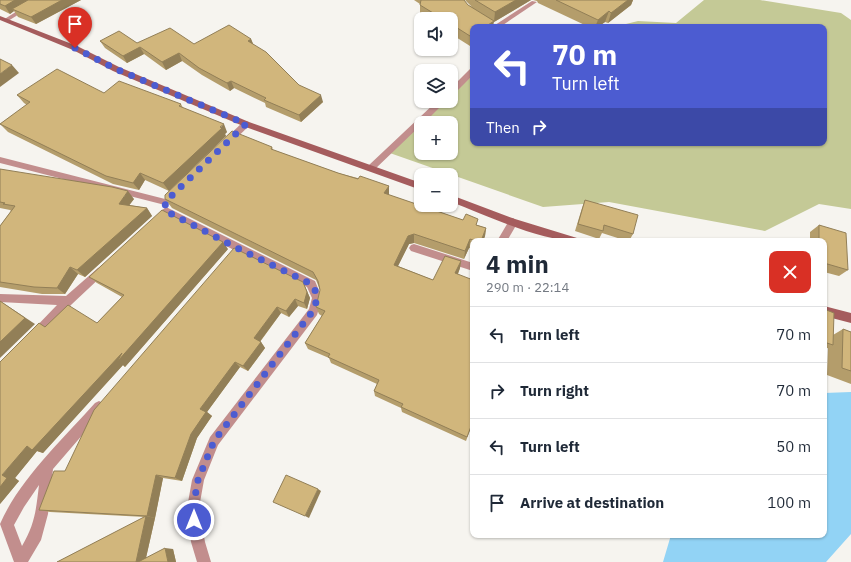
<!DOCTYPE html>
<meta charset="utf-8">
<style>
body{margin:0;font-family:"IBM Plex Sans",sans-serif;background:#f6f6f7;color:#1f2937;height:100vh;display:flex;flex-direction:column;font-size:15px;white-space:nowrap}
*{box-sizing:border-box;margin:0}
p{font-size:13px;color:#747a83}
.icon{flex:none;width:22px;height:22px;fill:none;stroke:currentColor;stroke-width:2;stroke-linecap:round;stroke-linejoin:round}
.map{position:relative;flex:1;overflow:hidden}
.details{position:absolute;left:470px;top:238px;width:357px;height:300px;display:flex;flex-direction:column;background:#fff;border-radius:8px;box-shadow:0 1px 3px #0004}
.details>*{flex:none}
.top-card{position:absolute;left:470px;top:24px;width:357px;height:122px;border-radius:8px;box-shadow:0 1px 3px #0004;background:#4c5cd1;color:#fff;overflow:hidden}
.buttons{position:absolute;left:414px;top:12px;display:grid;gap:8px}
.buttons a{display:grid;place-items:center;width:44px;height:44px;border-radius:8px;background:#fff;box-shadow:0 1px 3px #0004;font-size:20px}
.pin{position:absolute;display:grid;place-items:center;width:34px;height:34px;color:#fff;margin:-41px -17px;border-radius:50% 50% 50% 0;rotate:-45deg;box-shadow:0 0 4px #0007}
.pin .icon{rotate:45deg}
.me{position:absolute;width:44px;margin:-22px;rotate:0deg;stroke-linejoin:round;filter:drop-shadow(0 0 3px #0008)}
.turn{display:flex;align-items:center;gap:14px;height:84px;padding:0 16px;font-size:18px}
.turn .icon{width:52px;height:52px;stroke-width:2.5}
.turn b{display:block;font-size:28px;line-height:34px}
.then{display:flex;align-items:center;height:38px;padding:0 16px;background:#0003;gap:8px;font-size:15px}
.round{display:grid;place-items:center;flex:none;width:42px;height:42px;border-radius:8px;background:#f6f6f7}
.head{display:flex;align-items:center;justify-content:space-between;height:68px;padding:0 16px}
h1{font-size:24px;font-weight:700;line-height:30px}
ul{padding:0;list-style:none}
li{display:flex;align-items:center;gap:12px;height:56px;padding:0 16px;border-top:1px solid #e0e1e3}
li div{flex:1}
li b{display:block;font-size:15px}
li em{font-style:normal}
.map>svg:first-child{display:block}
.green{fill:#c4c996;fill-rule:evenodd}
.water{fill:#92d3f5}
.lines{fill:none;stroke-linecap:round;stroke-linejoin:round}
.lane{fill:#c28e8d;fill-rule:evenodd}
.street{fill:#c28e8d;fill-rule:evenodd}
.secondary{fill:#a55c5d;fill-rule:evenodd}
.wall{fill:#b49d6b}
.shaded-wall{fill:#927f57}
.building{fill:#d1b67c;stroke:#927f57}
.route{stroke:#4c5cd1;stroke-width:7;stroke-dasharray:0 12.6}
</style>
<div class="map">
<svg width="851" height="562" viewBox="0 0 851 562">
<rect width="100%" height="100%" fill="#f6f4ef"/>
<!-- green -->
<path class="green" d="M704,0H760L841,13L851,20V209L819,204L765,231L609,202L543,207L387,152L444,101H451V95L473,75V143H824V27H614L638,21L676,23ZM421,123H451V153H421Z"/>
<!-- water -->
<polygon class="water" points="851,392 851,534 826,562 663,562 671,535 824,535 824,393"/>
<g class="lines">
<!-- lane -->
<g class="lane">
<polygon points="38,0 48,0 34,5 8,21 3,20 30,3"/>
<polygon points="532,1 537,2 500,27 492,27"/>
<polygon points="470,69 473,69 473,75 454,94 451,94 451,88"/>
<polygon points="437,101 446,101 424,123 421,123 421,125 374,170 368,170 367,168 368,166"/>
<polygon points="513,218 518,222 507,241 497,241 510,219"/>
<polygon points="414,244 473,263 473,271 411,251 409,248 411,245"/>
</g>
<!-- street -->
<g class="street">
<polygon points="246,121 249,122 249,126 230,144 224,144 223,142 224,140 243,122"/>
<polygon points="0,157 165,199 170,202 165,205 0,163"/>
<polygon points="166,207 315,281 322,298 317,315 218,445 204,480 199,508 205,542 211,562 197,562 191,542 187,508 192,480 210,437 309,309 312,298 307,287 163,214 161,211"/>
<polygon points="101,267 104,268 106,271 104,274 72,304 39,338 35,340 31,338 30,335 31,332 57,305 0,302 0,294 66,296 98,268"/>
<path d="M99,401L103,403L105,407L103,411L53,469L48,514L41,540L28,562H14L0,524C19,480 63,439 95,403ZM39,485C36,510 35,524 22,546L14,525L24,507Z"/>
</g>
<!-- secondary -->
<g class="secondary">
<polygon points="0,16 77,46 119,67 249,122 421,183 421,190 243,126 113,71 73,50 0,20"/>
<path d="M451,195L515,219L577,238L579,241C539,241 489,216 451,202Z"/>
<polygon points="824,306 851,313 851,323 824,316"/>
</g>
</g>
<!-- wall -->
<g class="wall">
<polygon points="0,0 81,0 36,24 18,17 14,11 10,14 0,9"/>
<polygon points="414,0 464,0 468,5 472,7 465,0 531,0 494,22 470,46 451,34 451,19 426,19 420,15 420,4"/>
<polygon points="533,0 633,0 631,5 608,23 605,22 598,27 589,27 538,3 537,1"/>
<polygon points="251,39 253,44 299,85 323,102 301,122 266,107 265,103 234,88 230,91 202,75 182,61 166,70 144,54 127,63 105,48 100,41 137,43 194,44"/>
<polygon points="104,93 181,104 183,108 227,132 225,134 226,136 169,191 145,180 139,190 113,184 8,132 0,124 27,105 24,103 17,95"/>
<polygon points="272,147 273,150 338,173 389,186 389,195 486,228 485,236 483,241 473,241 473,249 469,248 464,259 414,243 409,244 398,266 433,280 461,261 460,268 458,274 473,422 466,441 402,412 401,408 375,396 374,391 377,384 331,363 329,358 308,349 305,343 322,316 319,314 316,307 320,290 316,280 172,208 165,199"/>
<polygon points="0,169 134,199 129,205 147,208 152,216 85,277 78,274 65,294 42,294 0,287 0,226 11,211 10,210 0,208"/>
<polygon points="585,200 633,234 629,241 627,241 602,233 599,239 575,231 582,208"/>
<polygon points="819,225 848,270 839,276 824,272 824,241 810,241 810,232"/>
<polygon points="228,249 125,367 123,365 43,453 37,451 15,478 19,481 0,504 45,327 97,323 122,297 97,283 89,277"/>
<polygon points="303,282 310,298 307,309 298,306 289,317 281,313 260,342 261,342 265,348 248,371 240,367 207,412 212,416 197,438 182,481 163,478 155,518 152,517 155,518 146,558 173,549 176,562 57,562 145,517 50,512 39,510 65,471"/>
<polygon points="824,309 833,335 843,329 851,332 851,384 827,375 828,348 824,349"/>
</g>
<!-- shaded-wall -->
<g class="shaded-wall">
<polygon points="15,0 34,0 12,9 14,11 10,14 5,6"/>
<polygon points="62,0 81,0 36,24 31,17"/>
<polygon points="516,0 531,0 494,22 495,12"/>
<polygon points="628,0 633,0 631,5 608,23 611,13"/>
<polygon points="609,11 605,22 598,27 595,27 598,20"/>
<polygon points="494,21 493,27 485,27"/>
<polygon points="473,34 473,44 470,46 470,36"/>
<polygon points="251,39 254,46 248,41"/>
<polygon points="140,47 144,54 127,63 123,56"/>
<polygon points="179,53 182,61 166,70 162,62"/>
<polygon points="12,65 19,73 0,87 0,74"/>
<polygon points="231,81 234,88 230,91 227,83"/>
<polygon points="321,95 323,102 301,122 299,115"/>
<polygon points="224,124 227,132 225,134 226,136 169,191 163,183"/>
<polygon points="140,173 145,180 139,190 133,183"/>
<polygon points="389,186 389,195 384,193"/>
<polygon points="128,191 134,199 125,211 119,204"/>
<polygon points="147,208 152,216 85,277 77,270"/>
<polygon points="486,228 485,236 483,241 481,241"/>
<polygon points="414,234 414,243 409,244 395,272 394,265 408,236"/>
<polygon points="470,239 469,248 464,259 465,251"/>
<polygon points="223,242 228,249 125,367 123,365 43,453 37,451 15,478 19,481 0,504 0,487 2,475 27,446"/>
<polygon points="461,261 460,268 455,281 455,273"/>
<polygon points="70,267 78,274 65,294 57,288"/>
<polygon points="303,282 310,298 307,309 304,303"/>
<polygon points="295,299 298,306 289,317 286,311"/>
<polygon points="0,301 35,324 0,358"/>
<polygon points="277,307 281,313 258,344 254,338"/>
<polygon points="261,342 265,348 248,371 243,366"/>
<polygon points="235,362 240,367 207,412 212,416 197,438 182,481 175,478 200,409"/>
<polygon points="156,475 163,478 155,518 147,516"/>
<polygon points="318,489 321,491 309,518 305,516"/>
<polygon points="146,516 155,518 145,562 136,562"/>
<polygon points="165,548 173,549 176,562 168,562"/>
</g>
<!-- building -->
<g class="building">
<polygon points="0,0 15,0 5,6 0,4"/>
<polygon points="28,0 62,0 31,17 12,9"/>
<polygon points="421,0 464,0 468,5 494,21 485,27 473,27 473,34 470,36 451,24 451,19 443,19 420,5"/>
<polygon points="475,0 516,0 495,12"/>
<polygon points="556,0 628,0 611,13 609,11 598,20"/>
<polygon points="229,25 251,39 248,41 266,52 299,85 321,95 299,115 264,100 266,98 231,81 227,83 199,68 179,53 162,62 140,47 123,56 100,41 119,31 137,43 170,28 194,44"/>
<polygon points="0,59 12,65 0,74"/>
<polygon points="57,69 104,93 119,81 181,104 179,106 224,124 220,127 222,128 163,183 140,173 133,183 106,176 0,124 30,102 17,95"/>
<polygon points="232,131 272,147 271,149 338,173 358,179 360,176 389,186 384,193 463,220 466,214 478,219 476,225 486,228 481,241 475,241 470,239 465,251 414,234 408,236 394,265 433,280 445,256 461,261 455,273 473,280 473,421 467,437 401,407 403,404 374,391 379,380 328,357 330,354 305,343 325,311 316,307 320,290 318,281 313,272 165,199 165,195"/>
<polygon points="0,169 112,187 128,191 119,204 147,208 77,270 70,267 57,288 34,287 0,282 0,226 15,206 3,204 5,203 0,202"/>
<polygon points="585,200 638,215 633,234 604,225 603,231 578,224"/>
<polygon points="162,210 223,242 117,362 122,353 32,450 27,446 2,475 7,478 0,487 0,362 39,323 45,327 68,305 97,323 124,295 89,277"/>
<polygon points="819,225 846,233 848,270 824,263 824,241 819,241"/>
<polygon points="234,248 303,282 307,292 304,303 295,299 286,311 277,307 254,338 261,342 243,366 235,362 200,409 206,412 191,434 175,478 156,475 147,516 39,510 54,471 65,471 94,410"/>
<polygon points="0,301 25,318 0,342"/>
<polygon points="824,309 834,313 833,345 824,342"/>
<polygon points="843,329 851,332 851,371 842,368"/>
<polygon points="286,475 318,489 305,516 273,502"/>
<polygon points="146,516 136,562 57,562"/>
<polygon points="165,548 168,562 138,562"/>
</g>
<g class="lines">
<!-- route -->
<path class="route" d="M75,48L116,69L246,124L165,202L166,211L237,248L311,284C319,295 318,299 312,312L214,441L198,480L193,508L194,520"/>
</g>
</svg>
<div class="buttons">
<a><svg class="icon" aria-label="sound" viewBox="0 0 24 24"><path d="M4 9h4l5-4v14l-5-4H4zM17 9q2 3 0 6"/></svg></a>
<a><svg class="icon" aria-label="layers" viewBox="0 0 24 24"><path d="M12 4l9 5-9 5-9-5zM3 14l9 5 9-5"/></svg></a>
<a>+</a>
<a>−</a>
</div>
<div class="pin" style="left:75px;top:48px;background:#d93025"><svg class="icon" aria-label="arrive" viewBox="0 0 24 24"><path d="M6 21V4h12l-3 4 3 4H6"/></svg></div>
<svg class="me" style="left:194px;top:520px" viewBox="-20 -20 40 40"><circle r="17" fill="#4c5cd1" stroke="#fff" stroke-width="3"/><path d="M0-11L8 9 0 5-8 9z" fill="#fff"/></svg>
<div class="top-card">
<div class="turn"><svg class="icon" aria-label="left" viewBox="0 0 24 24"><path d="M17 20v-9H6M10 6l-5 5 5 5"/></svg><div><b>70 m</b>Turn left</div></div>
<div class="then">Then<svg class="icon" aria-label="right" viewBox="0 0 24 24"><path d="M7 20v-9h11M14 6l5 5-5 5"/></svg></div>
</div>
<section class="details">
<div class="head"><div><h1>4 min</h1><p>290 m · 22:14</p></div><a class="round" style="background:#d93025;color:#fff"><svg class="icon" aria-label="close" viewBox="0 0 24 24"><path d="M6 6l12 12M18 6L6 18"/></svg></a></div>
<ul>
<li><svg class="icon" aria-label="left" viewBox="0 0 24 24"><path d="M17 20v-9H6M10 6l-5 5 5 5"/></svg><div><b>Turn left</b></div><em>70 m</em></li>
<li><svg class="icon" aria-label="right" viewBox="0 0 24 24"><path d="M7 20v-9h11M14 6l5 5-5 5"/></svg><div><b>Turn right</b></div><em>70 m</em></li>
<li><svg class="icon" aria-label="left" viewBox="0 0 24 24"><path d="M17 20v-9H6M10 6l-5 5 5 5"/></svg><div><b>Turn left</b></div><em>50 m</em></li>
<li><svg class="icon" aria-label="arrive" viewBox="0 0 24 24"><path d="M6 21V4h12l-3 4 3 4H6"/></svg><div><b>Arrive at destination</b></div><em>100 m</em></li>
</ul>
</section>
</div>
